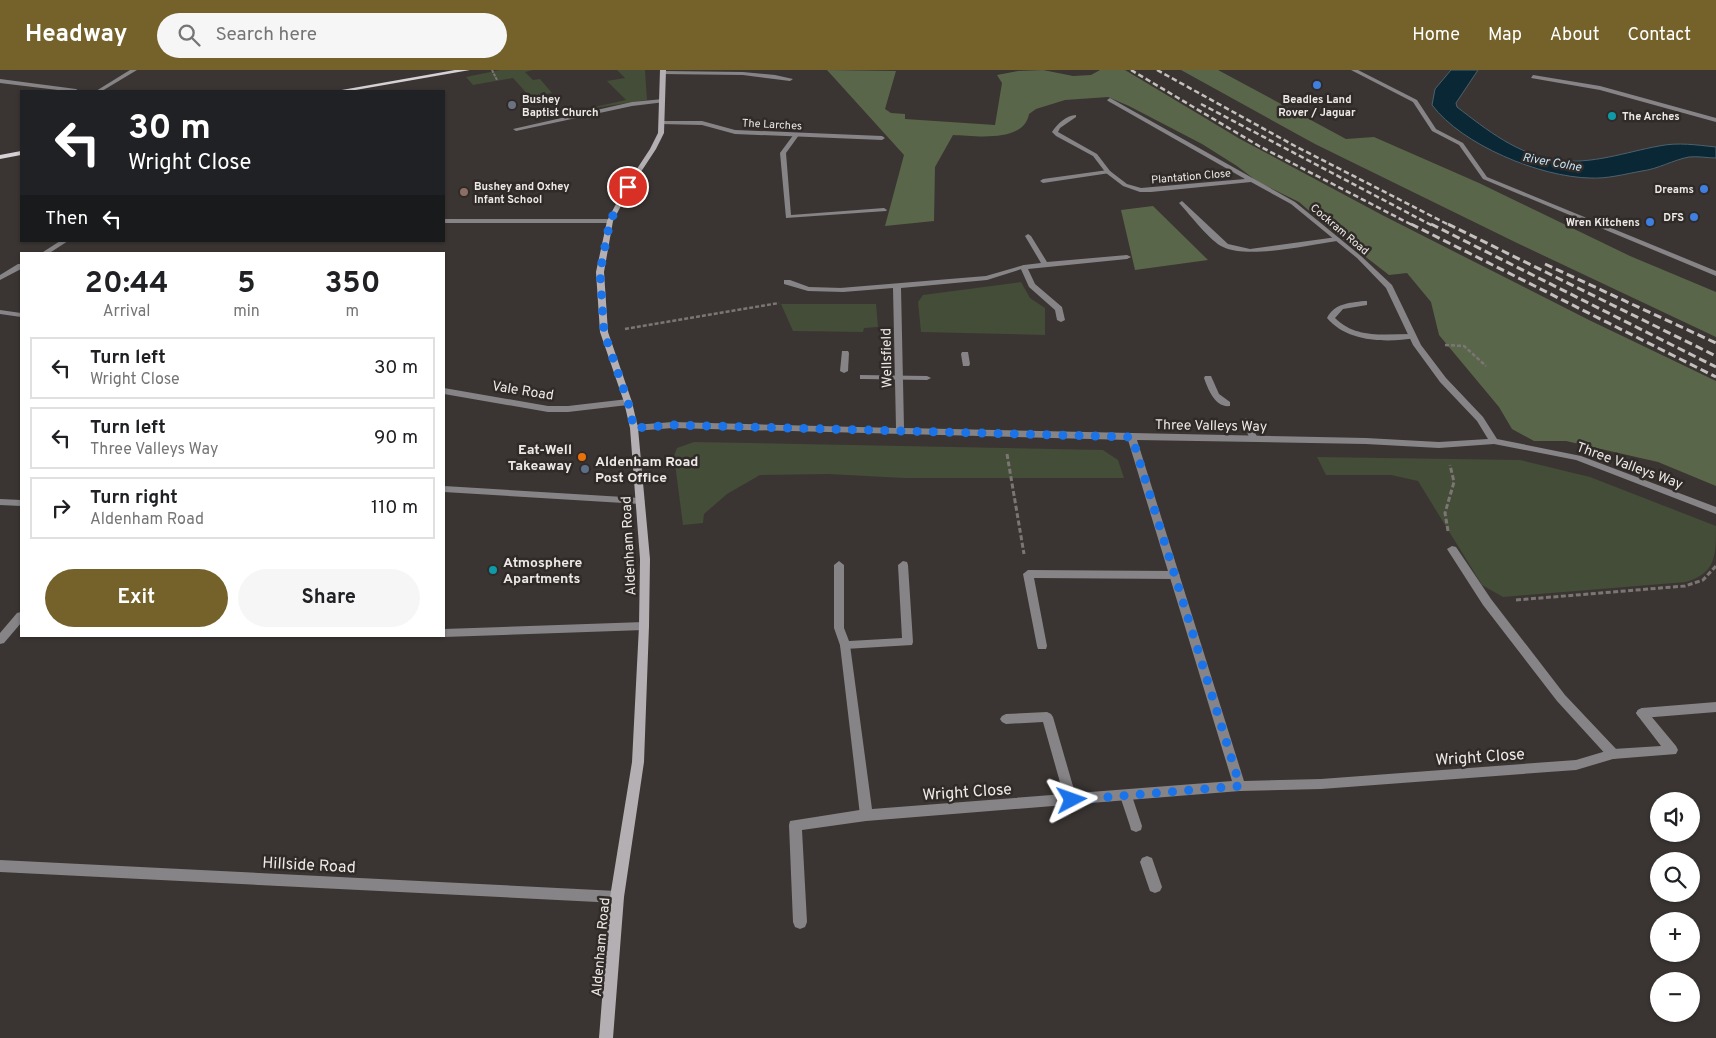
<!DOCTYPE html>
<meta charset="utf-8">
<style>
body{margin:0;font-family:Overpass,sans-serif;background:#f6f6f6;color:#202124;height:100vh;display:flex;flex-direction:column;font-size:19px;white-space:nowrap}
*{box-sizing:border-box;margin:0}
p{font-size:16px;color:#757577}
.icon{flex:none;width:28px;height:28px;fill:none;stroke:currentColor;stroke-width:2;stroke-linecap:round;stroke-linejoin:round}
.map{position:relative;flex:1;overflow:hidden}
.sheet{position:absolute;left:20px;top:182px;width:425px;height:385px;display:flex;flex-direction:column;background:#fff;border-radius:0px;box-shadow:0 1px 4px #0004}
.sheet>*{flex:none}
.guide{position:absolute;left:20px;top:20px;width:425px;height:152px;border-radius:0px;box-shadow:0 1px 4px #0004;background:#202124;color:#fff;overflow:hidden}
.controls{position:absolute;left:1650px;top:722px;display:grid;gap:10px}
.controls a{display:grid;place-items:center;width:50px;height:50px;border-radius:50%;background:#fff;box-shadow:0 1px 4px #0004;font-size:25px}
.pin{position:absolute;display:grid;place-items:center;width:42px;height:42px;color:#fff;margin:-21px;border:2px solid #fff;border-radius:50%;box-shadow:0 1px 5px #0007}
.me{position:absolute;width:55px;margin:-28px;rotate:86deg;stroke-linejoin:round;filter:drop-shadow(0 0 4px #0008)}
.turn{display:flex;align-items:center;gap:18px;height:105px;padding:0 25px;font-size:22px}
.turn .icon{width:65px;height:65px;stroke-width:2.5}
.turn b{display:block;font-size:35px;line-height:42px}
.then{display:flex;align-items:center;height:48px;padding:0 25px;background:#0003;gap:10px;font-size:19px}
.eta{display:flex;justify-content:space-evenly;align-items:center;height:85px;text-align:center}
.eta b{font-size:30px;font-weight:700;line-height:35px}
.action{display:flex;gap:10px;margin-top:auto;padding:10px 25px}
.action a{flex:1;height:58px;border-radius:30px;background:#75622b;color:#fff;font-size:20px;font-weight:700;line-height:58px;text-align:center}
.action a+a{background:#f6f6f6;color:#202124}
ul{padding:0;list-style:none}
li{display:flex;align-items:center;gap:15px;height:62px;margin:0 10px 8px;padding:0 15px;border:2px solid #e0e0e0;border-radius:0px}
li div{flex:1}
li b{display:block;font-size:19px}
li em{font-style:normal}
header{display:flex;align-items:center;gap:30px;box-sizing:border-box;height:70px;padding:0 25px;background:#75622b;color:#fff}
header strong{font-size:24px}
nav{display:flex;gap:28px;margin-inline-start:auto;font-size:18px}
.search{width:350px;height:45px;background:#f6f6f6;display:flex;align-items:center;gap:12px;box-sizing:border-box;padding:0 18px;border-radius:28px;color:#757577;font-size:19px}
.map>svg:first-child{display:block}
.green{fill:#444d37}
.forest{fill:#5a664a}
.water{fill:#0a2736;stroke:#4e616b}
.lines{fill:none;stroke-linecap:round;stroke-linejoin:round}
.path-far2{stroke:#7b7674;stroke-width:2;stroke-dasharray:3 1;stroke-linecap:butt}
.path-far1{stroke:#7b7674;stroke-width:2.5;stroke-dasharray:4 2;stroke-linecap:butt}
.path{stroke:#7b7674;stroke-width:3;stroke-dasharray:5 2.5;stroke-linecap:butt}
.service{fill:#868486;fill-rule:evenodd}
.minor{fill:#868486;fill-rule:evenodd}
.tertiary{fill:#868486;fill-rule:evenodd}
.secondary{fill:#b4afb2;fill-rule:evenodd}
.primary{fill:#d6d1d5;fill-rule:evenodd}
.rail-far1{stroke:#c3c0be;stroke-width:2.5;stroke-dasharray:5.5 3;stroke-linecap:butt}
.rail{stroke:#c3c0be;stroke-width:3;stroke-dasharray:8 4;stroke-linecap:butt}
.route{stroke:#1a73e8;stroke-width:9;stroke-dasharray:0 16.2}
.shop-dot{fill:#3f7fe0;stroke:#302b28;stroke-width:2}
.worship-dot{fill:#6b7280;stroke:#302b28;stroke-width:2}
.culture-dot{fill:#0f9aa8;stroke:#302b28;stroke-width:2}
.education-dot{fill:#8d6e63;stroke:#302b28;stroke-width:2}
.food-dot{fill:#e8710a;stroke:#302b28;stroke-width:2}
.service-dot{fill:#5c6f8a;stroke:#302b28;stroke-width:2}
.labels{text-anchor:middle;stroke-width:5;stroke-linejoin:round;paint-order:stroke}
.far-poi-label{font-size:11px;font-weight:bold;fill:#ece9e7;stroke:#302b28;text-anchor:start}
.far-street-label{font-size:11px;fill:#ece9e7;stroke:#302b28}
.far-water-label{font-size:12px;font-style:italic;fill:#c4e6fa;stroke:#302b28}
.street-label{font-size:14px;fill:#ece9e7;stroke:#302b28}
.poi-label{font-size:14px;font-weight:bold;fill:#ece9e7;stroke:#302b28;text-anchor:start}
.near-street-label{font-size:16px;fill:#ece9e7;stroke:#302b28}
</style>
<header>
<strong>Headway</strong>
<div class="search"><svg class="icon" aria-label="search" viewBox="0 0 24 24"><circle cx="10" cy="10" r="6"/><path d="M15 15l6 6"/></svg>Search here</div>
<nav><a>Home</a><a>Map</a><a>About</a><a>Contact</a></nav>
</header>
<div class="map">
<svg width="1716" height="968" viewBox="0 0 1716 968">
<rect width="100%" height="100%" fill="#3a3532"/>
<!-- green -->
<g class="green">
<polygon points="500,0 533,0 525,2 533,10 540,9 552,23 530,27 513,8 473,15 466,7"/>
<polygon points="617,0 645,0 647,30 581,40 626,30 607,11 625,8"/>
<polygon points="1021,212 1030,228 1045,238 1045,265 921,262 918,232 923,225"/>
<polygon points="781,234 876,234 878,257 864,258 863,262 793,261"/>
<polygon points="694,372 1103,380 1118,390 1124,408 904,408 828,404 760,405 727,424 704,444 703,453 683,455 674,386 677,378"/>
<path d="M1317,387L1520,390L1590,407L1716,456C1716,486 1716,503 1686,512L1503,527L1482,515L1418,411L1391,405H1326Z"/>
</g>
<!-- forest -->
<g class="forest">
<path d="M827,0L896,1L885,39L891,43L905,44V49L995,55L1002,13L997,5L1018,1L1043,0L1073,6L1091,5L1100,0H1125L1240,69L1384,146L1589,250L1716,311V416L1658,392L1566,371H1534L1512,359L1499,337L1439,265L1431,232L1407,203L1389,205L1335,163L1299,132L1258,112L1237,96L1202,74L1129,36L1108,27L1065,30L1036,39L1029,44C1024,73 976,66 953,65L935,97L934,151L885,156L904,85Z"/>
<polygon points="1181,0 1218,0 1346,69 1374,67 1479,113 1630,186 1716,222 1716,267 1517,173 1315,74"/>
<polygon points="1153,136 1208,190 1135,200 1121,140"/>
</g>
<!-- water -->
<path class="water" d="M1451,0H1478L1456,33L1457,37C1487,60 1518,85 1557,90C1591,95 1626,82 1659,76C1678,72 1697,75 1716,77V88C1708,88 1698,86 1689,87C1673,90 1658,99 1642,101C1625,104 1607,109 1590,108C1540,107 1462,75 1432,35L1435,19Z"/>
<g class="lines">
<!-- path-far2 -->
<polyline class="path-far2" points="492,0 497,10"/>
<!-- path-far1 -->
<g class="path-far1">
<polyline points="625,259 779,233"/>
<polyline points="1445,275 1464,276 1486,296"/>
</g>
<!-- path -->
<g class="path">
<polyline points="1007,384 1024,484"/>
<polyline points="1448,461 1445,443 1454,412 1450,395"/>
<polyline points="1516,530 1685,516 1703,510 1716,496"/>
</g>
<!-- service -->
<g class="service">
<polygon points="1351,0 1358,0 1417,30 1436,59 1463,73 1487,107 1716,201 1716,206 1483,109 1459,75 1432,61 1413,32"/>
<polygon points="663,1 743,2 775,5 793,9 790,11 743,5 661,4"/>
<polygon points="1533,5 1600,16 1716,48 1716,52 1600,20 1531,8"/>
<polygon points="663,29 665,30 665,32 632,36 516,61 513,59 632,32"/>
<polygon points="794,64 799,65 786,83 791,145 884,138 887,140 886,141 786,148 780,83"/>
<polygon points="1108,100 1111,102 1110,103 1043,113 1040,111 1043,109"/>
<path d="M1182,131L1228,174L1250,179L1337,167L1340,169L1337,171C1309,175 1248,189 1223,177C1211,172 1190,145 1180,134L1179,133Z"/>
<polygon points="444,149 610,149 613,151 610,153 444,153"/>
<polygon points="1028,164 1031,166 1047,192 1127,185 1131,187 1127,189 1028,199 1035,214 1062,237 1065,250 1061,252 1057,250 1055,240 1029,217 1020,197 1024,195 1041,193 1025,166"/>
<polygon points="60,171 68,171 48,184 40,184"/>
<polygon points="18,194 21,194 21,199 0,210 0,205"/>
<polygon points="784,210 790,210 809,217 843,218 847,220 843,222 808,221 784,214"/>
<path d="M1364,231H1367V235L1343,239L1335,248C1356,269 1384,264 1412,264H1415V268C1386,273 1347,272 1327,248C1335,233 1349,233 1364,231Z"/>
<polygon points="842,281 848,281 849,283 848,301 844,303 840,301"/>
<polygon points="962,282 968,282 970,294 969,296 963,296 961,284"/>
<polygon points="860,305 927,306 931,308 927,310 863,309 860,309"/>
<path d="M1205,306H1211L1219,324L1230,332V336C1215,338 1208,319 1204,308Z"/>
<polygon points="1246,348 1250,351 1258,369 1257,371 1251,371 1250,369 1242,351"/>
<polygon points="444,416 640,428 645,431 640,434 444,422"/>
<polygon points="1452,476 1456,477 1491,529 1565,625 1617,680 1619,684 1617,688 1613,689 1609,688 1557,631 1483,535 1447,479"/>
<polygon points="839,491 844,495 844,558 849,571 902,568 898,495 903,491 907,492 908,495 913,572 912,575 845,579 841,578 834,558 834,495"/>
<polygon points="1028,500 1175,501 1180,505 1175,509 1034,508 1047,576 1046,579 1038,579 1037,576 1023,504"/>
<polygon points="644,552 648,553 649,556 648,559 644,560 444,567 441,566 444,566 444,559"/>
<polygon points="1716,632 1716,642 1642,648 1638,646 1636,643 1638,640 1642,638"/>
<polygon points="1047,642 1051,644 1053,647 1077,730 1075,734 1071,736 1067,734 1065,730 1043,652 1006,654 1002,652 1000,649 1002,646 1006,644"/>
<polygon points="1126,721 1130,722 1132,726 1142,756 1141,760 1136,762 1131,760 1130,756 1120,726 1122,722"/>
<polygon points="866,739 870,741 872,745 870,749 866,751 802,760 807,852 805,857 800,859 795,857 793,852 789,755 790,751"/>
<polygon points="1147,786 1152,788 1162,817 1160,821 1155,823 1150,821 1140,792 1142,788"/>
</g>
<!-- minor -->
<g class="minor">
<polygon points="130,0 137,0 102,21 96,21"/>
<polygon points="0,9 76,19 79,21 66,21 0,13"/>
<path d="M1110,28L1295,132L1361,186L1392,215L1421,275L1446,308L1483,347L1497,369L1581,386L1716,437V444L1576,390L1494,374L1439,378L1366,374L1137,370L1244,711L1321,709L1576,690L1613,679L1661,676L1638,646L1636,643L1638,640L1642,638L1646,640L1676,676L1678,680L1676,684L1613,689L1576,700L1321,719L1240,721L866,751L862,749L860,745L840,575L841,572H849L850,575L872,739L1232,711L1128,370L673,358L634,361L630,358L634,355L673,352L896,358L893,218L843,222L839,220L840,218L986,206L1024,195L1028,197L987,210L901,218L904,358L1366,368L1439,372L1488,369L1477,351L1440,312L1413,275L1386,218L1357,188L1291,134L1251,112L1151,122H1140L1123,116L1106,103L1093,86L1056,66L1052,62C1057,54 1067,45 1076,45V47L1060,58L1058,62L1097,84L1110,101L1127,114L1141,118L1245,109L1108,31L1107,30Z"/>
<polygon points="662,51 702,51 735,60 882,66 885,68 882,70 735,64 702,55 660,54 659,53"/>
<polygon points="0,429 21,430 21,436 0,435"/>
<polygon points="21,542 21,553 4,573 0,574 0,563 17,543"/>
<polygon points="0,790 617,821 622,822 624,827 622,832 617,833 0,802"/>
</g>
<!-- tertiary -->
<g class="tertiary">
<polygon points="0,240 21,243 21,247 0,244"/>
<polygon points="444,318 548,336 568,336 628,329 632,332 628,335 568,342 548,342 444,324"/>
</g>
<!-- secondary -->
<polygon class="secondary" points="660,0 666,0 664,63 656,79 631,117 613,151 604,202 608,262 632,332 638,358 650,489 649,556 644,692 624,827 613,968 599,968 610,827 632,692 639,556 640,489 630,358 624,332 600,262 596,202 607,151 625,117 650,79 658,63"/>
<!-- primary -->
<g class="primary">
<polygon points="455,0 470,0 350,21 336,21"/>
<polygon points="21,81 21,85 0,89 0,85"/>
</g>
<!-- rail-far1 -->
<g class="rail-far1">
<polyline points="1131,0 1259,76 1414,156"/>
<polyline points="1157,0 1295,76 1451,156"/>
<polyline points="1201,34 1433,156"/>
</g>
<!-- rail -->
<g class="rail">
<polyline points="1411,154 1716,307"/>
<polyline points="1431,154 1716,297"/>
<polyline points="1448,154 1716,286"/>
<polyline points="1545,194 1716,273"/>
</g>
</g>
<g class="lines">
<!-- route -->
<polyline class="route" points="628,117 610,151 600,202 604,262 628,332 634,358 673,355 1132,367 1240,716 1072,730"/>
</g>
<!-- markers -->
<g class="shop-dot">
<circle cx="1317" cy="15" r="5"/>
<circle cx="1704" cy="119" r="5"/>
<circle cx="1694" cy="147" r="5"/>
<circle cx="1650" cy="152" r="5"/>
</g>
<circle class="worship-dot" cx="512" cy="35" r="5"/>
<g class="culture-dot">
<circle cx="1612" cy="46" r="5"/>
<circle cx="493" cy="500" r="5"/>
</g>
<circle class="education-dot" cx="464" cy="122" r="5"/>
<circle class="food-dot" cx="582" cy="387" r="5"/>
<circle class="service-dot" cx="585" cy="399" r="5"/>
<g class="labels">
<!-- far-poi labels -->
<g class="far-poi-label">
<text x="522" y="33">Bushey<tspan x="522" dy="13">Baptist Church</tspan></text>
<text x="1317" y="33" text-anchor="middle">Beadles Land<tspan x="1317" dy="13">Rover / Jaguar</tspan></text>
<text x="1622" y="50">The Arches</text>
<text x="474" y="120">Bushey and Oxhey<tspan x="474" dy="13">Infant School</tspan></text>
<text x="1694" y="123" text-anchor="end">Dreams</text>
<text x="1684" y="151" text-anchor="end">DFS</text>
<text x="1640" y="156" text-anchor="end">Wren Kitchens</text>
</g>
<!-- far-street labels -->
<g class="far-street-label">
<text transform="translate(772 54) rotate(3)" y="4">The Larches</text>
<text transform="translate(1191 106) rotate(-5)" y="4">Plantation Close</text>
<text transform="translate(1340 159) rotate(40)" y="4">Cockram Road</text>
</g>
<!-- far-water labels -->
<g class="far-water-label">
<text transform="translate(1552 92) rotate(10)" y="4">River Colne</text>
</g>
<!-- street labels -->
<g class="street-label">
<text transform="translate(886 288) rotate(-91)" y="5">Wellsfield</text>
<text transform="translate(523 320) rotate(9)" y="5">Vale Road</text>
<text transform="translate(1211 355) rotate(1)" y="5">Three Valleys Way</text>
<text transform="translate(1630 395) rotate(20)" y="5">Three Valleys Way</text>
<text transform="translate(628 476) rotate(-93)" y="5">Aldenham Road</text>
<text transform="translate(600 877) rotate(-85)" y="5">Aldenham Road</text>
</g>
<!-- poi labels -->
<g class="poi-label">
<text x="572" y="384" text-anchor="end">Eat-Well<tspan x="572" dy="16">Takeaway</tspan></text>
<text x="595" y="396">Aldenham Road<tspan x="595" dy="16">Post Office</tspan></text>
<text x="503" y="497">Atmosphere<tspan x="503" dy="16">Apartments</tspan></text>
</g>
<!-- near-street labels -->
<g class="near-street-label">
<text transform="translate(1480 686) rotate(-4)" y="6">Wright Close</text>
<text transform="translate(967 721) rotate(-4)" y="6">Wright Close</text>
<text transform="translate(309 794) rotate(3)" y="6">Hillside Road</text>
</g>
</g>
</svg>
<div class="controls">
<a><svg class="icon" aria-label="sound" viewBox="0 0 24 24"><path d="M4 9h4l5-4v14l-5-4H4zM17 9q2 3 0 6"/></svg></a>
<a><svg class="icon" aria-label="search" viewBox="0 0 24 24"><circle cx="10" cy="10" r="6"/><path d="M15 15l6 6"/></svg></a>
<a>+</a>
<a>−</a>
</div>
<div class="pin" style="left:628px;top:117px;background:#d93025"><svg class="icon" aria-label="arrive" viewBox="0 0 24 24"><path d="M6 21V4h12l-3 4 3 4H6"/></svg></div>
<svg class="me" style="left:1072px;top:730px" viewBox="-20 -20 40 40"><path d="M0-17L14 15 0 8-14 15z" fill="#1a73e8" stroke="#fff" stroke-width="4"/></svg>
<div class="guide">
<div class="turn"><svg class="icon" aria-label="left" viewBox="0 0 24 24"><path d="M17 20v-9H6M10 6l-5 5 5 5"/></svg><div><b>30 m</b>Wright Close</div></div>
<div class="then">Then<svg class="icon" aria-label="left" viewBox="0 0 24 24"><path d="M17 20v-9H6M10 6l-5 5 5 5"/></svg></div>
</div>
<section class="sheet">
<div class="eta">
<div><b>20:44</b><p>Arrival</p></div>
<div><b>5</b><p>min</p></div>
<div><b>350</b><p>m</p></div>
</div>
<ul>
<li><svg class="icon" aria-label="left" viewBox="0 0 24 24"><path d="M17 20v-9H6M10 6l-5 5 5 5"/></svg><div><b>Turn left</b><p>Wright Close</p></div><em>30 m</em></li>
<li><svg class="icon" aria-label="left" viewBox="0 0 24 24"><path d="M17 20v-9H6M10 6l-5 5 5 5"/></svg><div><b>Turn left</b><p>Three Valleys Way</p></div><em>90 m</em></li>
<li><svg class="icon" aria-label="right" viewBox="0 0 24 24"><path d="M7 20v-9h11M14 6l5 5-5 5"/></svg><div><b>Turn right</b><p>Aldenham Road</p></div><em>110 m</em></li>
</ul>
<div class="action"><a>Exit</a><a>Share</a></div>
</section>
</div>
